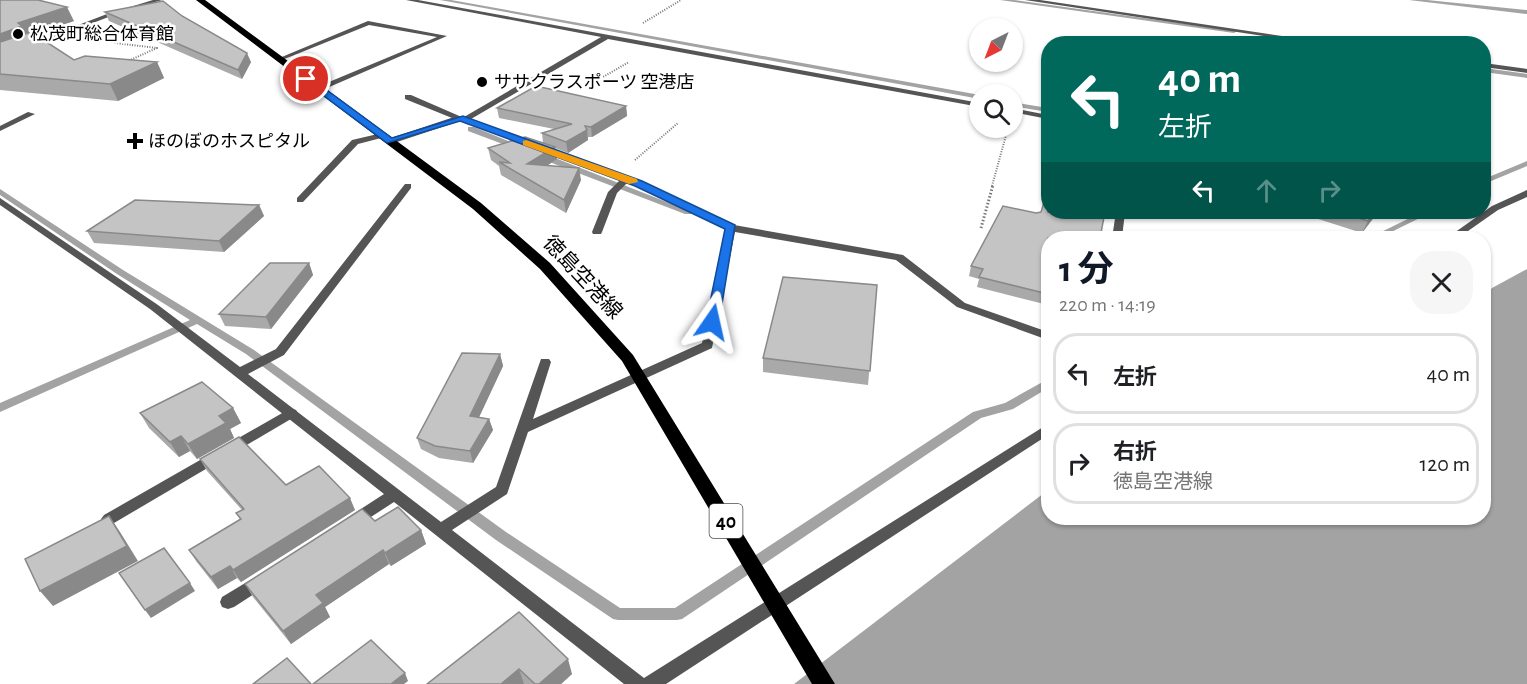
<!DOCTYPE html>
<html lang="ja">
<meta charset="utf-8">
<style>
body{margin:0;font-family:"Alegreya Sans","Noto Sans JP",sans-serif;background:#f6f6f6;color:#202124;height:100vh;display:flex;flex-direction:column;font-size:22px;white-space:nowrap}
*{box-sizing:border-box;margin:0}
p{font-size:20px;color:#757577}
.icon{flex:none;width:33px;height:33px;fill:none;stroke:currentColor;stroke-width:2;stroke-linecap:round;stroke-linejoin:round}
.map{position:relative;flex:1;overflow:hidden}
.sheet{position:absolute;left:1041px;top:231px;width:450px;height:294px;display:flex;flex-direction:column;background:#fff;border-radius:24px;box-shadow:0 2px 4px #0004}
.sheet>*{flex:none}
.hud{position:absolute;left:1041px;top:36px;width:450px;height:183px;border-radius:24px;box-shadow:0 2px 4px #0004;background:#00695c;color:#fff;overflow:hidden}
.needle{width:39px;rotate:222deg}
.tools{position:absolute;left:969px;top:18px;display:grid;gap:12px}
.tools a{display:grid;place-items:center;width:54px;height:54px;border-radius:50%;background:#fff;box-shadow:0 2px 4px #0004;font-size:30px}
.pin{position:absolute;display:grid;place-items:center;width:51px;height:51px;color:#fff;margin:-26px;border:3px solid #fff;border-radius:50%;box-shadow:0 2px 6px #0007}
.me{position:absolute;width:66px;margin:-33px;rotate:11deg;stroke-linejoin:round;filter:drop-shadow(0 0 4px #0008)}
.turn{display:flex;align-items:center;gap:21px;height:126px;padding:0 18px;font-size:27px}
.turn .icon{width:78px;height:78px;stroke-width:2.5}
.turn b{display:block;font-size:42px;line-height:51px}
.lanes{display:flex;align-items:center;height:57px;padding:0 18px;background:#0003;justify-content:center;gap:30px;direction:ltr}
.lanes .off{opacity:.35}
.round{display:grid;place-items:center;flex:none;width:63px;height:63px;border-radius:24px;background:#f6f6f6}
.summary{display:flex;align-items:center;justify-content:space-between;height:102px;padding:0 18px}
h1{font-size:36px;font-weight:700;line-height:45px;color:#111827}
ul{padding:0;list-style:none}
li{display:flex;align-items:center;gap:18px;height:81px;margin:0 12px 9px;padding:0 6px;border:3px solid #e0e0e0;border-radius:24px}
li div{flex:1}
li b{display:block;font-size:22px}
li em{font-style:normal}
.map>svg:first-child{display:block}
.water{fill:#a3a3a3}
.lines{fill:none;stroke-linecap:round;stroke-linejoin:round}
.stream{fill:#a3a3a3;fill-rule:evenodd}
.path-far1{stroke:#777;stroke-width:2;stroke-dasharray:1 1.5;stroke-linecap:butt}
.path{stroke:#777;stroke-width:3;stroke-dasharray:1.5 2;stroke-linecap:butt}
.service{fill:#555;fill-rule:evenodd}
.minor{fill:#555;fill-rule:evenodd}
.tertiary{fill:#555;fill-rule:evenodd}
.primary{fill:#000;fill-rule:evenodd}
.wall{fill:#a9a9a9}
.shaded-wall{fill:#898989}
.building{fill:#c4c4c4;stroke:#898989;stroke-width:1.5}
.route{fill:#1a73e8;stroke:#114b97;stroke-width:1.5}
.slow{fill:#f59e0b}
.poi-dot{fill:#000;stroke:#fff;stroke-width:2}
.labels{text-anchor:middle;stroke-width:5;stroke-linejoin:round;paint-order:stroke}
.far-poi-label{font-size:18px;fill:#000;stroke:#fff;text-anchor:start}
.shield{fill:#fff;stroke:#4c4c4c;stroke-width:1.5}
.shield-label{font-size:20px;font-weight:bold;fill:#000}
.street-label{font-size:21px;fill:#000;stroke:#fff}
</style>
<div class="map">
<svg width="1527" height="684" viewBox="0 0 1527 684">
<rect width="100%" height="100%" fill="#fff"/>
<!-- water -->
<polygon class="water" points="1527,269 1527,684 794,684 1048,490 1048,518 1484,518 1484,297 1492,288"/>
<g class="lines">
<!-- stream -->
<g class="stream">
<polygon points="440,0 451,0 980,95 980,99"/>
<polygon points="1000,0 1014,0 1237,31 1234,33"/>
<polygon points="1409,0 1427,0 1527,10 1527,14"/>
<polygon points="1484,68 1527,74 1527,78 1484,72"/>
<polygon points="1012,102 1048,108 1048,112 1012,106"/>
<polygon points="468,127 474,127 523,147 516,149 468,131"/>
<polygon points="539,154 545,154 692,212 691,214 685,214 539,158"/>
<polygon points="1527,161 1527,166 1484,184 1484,179"/>
<polygon points="0,189 123,270 254,350 506,532 620,608 675,608 973,412 1005,403 1048,379 1048,388 1013,409 981,418 682,619 677,620 618,620 613,619 496,540 246,354 197,324 0,412 0,403 190,320 117,274 0,195"/>
<polygon points="1422,212 1432,212 1379,238 1369,238"/>
</g>
<!-- path-far1 -->
<g class="path-far1">
<polyline points="643,23 681,0"/>
<polyline points="106,38 115,43 157,48 128,61"/>
<polyline points="601,78 629,62"/>
<polyline points="635,160 678,123"/>
<polyline points="992,186 1008,128"/>
</g>
<!-- path -->
<polyline class="path" points="981,228 993,185"/>
<!-- service -->
<g class="service">
<polygon points="405,95 411,95 464,118 457,120 405,99"/>
<polygon points="28,112 35,114 0,131 0,126"/>
<polygon points="382,133 386,135 385,137 358,144 303,202 297,202 297,198 352,140"/>
<polygon points="626,176 631,179 617,193 602,232 601,234 593,234 592,232 608,192 623,177"/>
<polygon points="291,408 296,410 298,413 296,416 114,523 109,525 104,523 101,519 104,515"/>
</g>
<!-- minor -->
<g class="minor">
<polygon points="406,0 418,0 980,103 980,107 608,39 471,119 641,182 734,225 903,255 965,303 1048,332 1048,340 957,307 896,260 735,232 712,348 528,432 507,494 452,530 644,678 1048,424 1048,435 666,684 624,684 394,502 357,526 352,528 347,526 344,522 347,518 384,494 150,309 0,205 0,198 158,305 240,367 276,349 405,184 411,184 411,188 284,355 248,374 441,522 496,487 541,359 549,359 551,362 533,419 702,343 726,229 635,186 460,121 394,143 388,143 388,139 457,116 464,117 601,37"/>
<polygon points="1025,0 1040,0 1336,44 1316,44"/>
<polygon points="368,21 447,36 320,91 317,91 317,87 437,37 369,25 282,60 277,59"/>
<polygon points="1484,63 1527,69 1527,73 1484,67"/>
<polygon points="1012,108 1048,115 1048,119 1012,112"/>
<polygon points="1527,190 1527,197 1498,210 1458,238 1447,238 1492,206"/>
<polygon points="1116,212 1125,212 1122,238 1112,238"/>
<polygon points="262,573 268,575 270,580 268,585 234,607 228,609 222,607 220,602 222,597"/>
</g>
<!-- tertiary -->
<polygon class="tertiary" points="153,0 162,0 111,16 0,59 0,55 107,14"/>
<!-- primary -->
<polygon class="primary" points="196,0 205,0 481,203 550,263 633,355 835,684 812,684 622,361 540,269 473,209"/>
</g>
<!-- wall -->
<g class="wall">
<polygon points="0,0 74,21 35,34 74,60 157,62 164,78 118,101 0,90"/>
<polygon points="105,12 182,16 251,62 242,79 109,21"/>
<polygon points="626,106 627,116 592,137 588,137 588,140 568,153 555,148 557,159 547,166 581,180 566,213 501,175 499,166 491,160 488,148 543,143 542,133 554,129 499,118 497,108"/>
<polygon points="259,205 264,216 224,252 94,243 87,231"/>
<polygon points="1311,212 1378,212 1362,233 1312,217"/>
<polygon points="1036,213 1048,238 1048,305 977,287 979,279 969,276 971,266"/>
<polygon points="309,263 313,275 271,329 225,326 219,314"/>
<polygon points="877,285 868,385 763,372 763,358"/>
<polygon points="500,354 503,366 479,417 489,419 493,430 473,463 439,458 421,449 417,438"/>
<polygon points="233,408 241,423 230,429 234,438 197,459 190,451 179,457 149,428 140,413"/>
<polygon points="200,459 286,485 355,510 241,582 237,578 218,589 196,561 189,550 240,519 236,513 242,510 207,471"/>
<polygon points="375,521 421,530 426,544 391,566 389,564 325,607 330,617 291,644 253,597 245,584"/>
<polygon points="519,612 572,674 561,684 427,684"/>
</g>
<!-- shaded-wall -->
<g class="shaded-wall">
<polygon points="67,7 74,21 28,37 0,53 0,34 18,23"/>
<polygon points="247,53 251,62 242,79 238,70"/>
<polygon points="157,62 164,78 118,101 110,84"/>
<polygon points="626,106 627,116 592,137 591,127"/>
<polygon points="587,130 588,140 568,153 566,142"/>
<polygon points="555,147 557,159 529,177 527,164"/>
<polygon points="579,168 581,180 566,213 564,200"/>
<polygon points="259,205 264,216 224,252 219,241"/>
<polygon points="1375,212 1378,212 1362,233 1368,221"/>
<polygon points="309,263 313,275 271,329 266,317"/>
<polygon points="500,354 503,366 474,428 470,416"/>
<polygon points="233,408 241,423 230,429 234,438 197,459 188,444 219,416"/>
<polygon points="489,419 493,430 473,463 470,451"/>
<polygon points="181,436 190,451 179,457 170,442"/>
<polygon points="350,498 355,510 241,582 233,570"/>
<polygon points="109,516 120,532 138,561 53,606 40,591"/>
<polygon points="421,530 426,544 391,566 385,553"/>
<polygon points="383,550 389,564 325,607 330,617 291,644 283,631 316,595"/>
<polygon points="230,566 237,578 218,589 211,577"/>
<polygon points="190,583 195,591 151,618 145,610"/>
<polygon points="568,659 572,674 561,684 539,684"/>
<polygon points="519,669 524,684 501,684"/>
<polygon points="405,673 408,681 404,684 391,684"/>
</g>
<!-- building -->
<g class="building">
<polygon points="0,0 38,0 67,7 18,23 22,26 0,34"/>
<polygon points="163,1 182,16 247,53 238,70 105,12"/>
<polygon points="31,32 74,60 85,56 157,62 110,84 0,74 0,42"/>
<polygon points="536,86 626,106 591,127 585,126 587,130 566,142 542,133 572,124 497,108"/>
<polygon points="525,137 555,147 527,164 579,168 564,200 499,162 510,163 488,148"/>
<polygon points="1046,196 1048,196 1048,212 1105,212 1100,238 1048,238 1048,294 979,277 983,269 971,266 1003,206 1036,213 1041,212"/>
<polygon points="135,200 259,205 219,241 87,231"/>
<polygon points="1338,212 1375,212 1368,221"/>
<polygon points="270,263 309,263 266,317 219,314"/>
<polygon points="783,277 877,285 870,371 763,358"/>
<polygon points="462,353 500,354 470,416 489,419 470,451 435,446 417,438"/>
<polygon points="202,382 233,408 219,416 226,423 188,444 181,436 170,442 140,413"/>
<polygon points="239,437 286,485 319,466 350,498 233,570 230,566 211,577 189,550 241,519 236,513 244,509 200,459"/>
<polygon points="398,507 421,530 385,553 383,550 316,595 323,603 283,631 245,584 362,509 375,521"/>
<polygon points="109,516 127,546 40,591 25,559"/>
<polygon points="164,548 190,583 145,610 119,573"/>
<polygon points="519,612 568,659 539,684 535,684 519,669 501,684 427,684"/>
<polygon points="371,640 405,673 391,684 313,684"/>
<polygon points="287,658 311,684 253,684"/>
</g>
<!-- route -->
<polygon class="route" points="304,77 309,77 392,138 463,116 642,181 735,225 719,322 712,326 706,322 725,229 635,186 460,121 387,143 304,81"/>
<!-- slow -->
<polygon class="slow" points="526,140 637,179 638,182 629,184 523,145 523,141"/>
<!-- markers -->
<g class="poi-dot">
<circle cx="18" cy="34" r="6"/>
<circle cx="482" cy="82" r="6"/>
<path d="M132 132h6v6h6v6h-6v6h-6v-6h-6v-6h6z"/>
</g>
<g class="labels">
<!-- far-poi labels -->
<g class="far-poi-label">
<text x="30" y="40">松茂町総合体育館</text>
<text x="494" y="88">ササクラスポーツ 空港店</text>
<text x="148" y="147">ほのぼのホスピタル</text>
</g>
<!-- shield labels -->
<rect class="shield" x="709.5" y="504" width="33" height="34" rx="4.5"/>
<g class="shield-label">
<text x="726" y="528">40</text>
</g>
<!-- street labels -->
<g class="street-label">
<text transform="translate(583 277) rotate(47)" y="7">徳島空港線</text>
</g>
</g>
</svg>
<div class="tools">
<a><svg class="needle" viewBox="-14 -14 28 28"><path d="M0-13l5 13h-10z" fill="#e53935"/><path d="M0 13l5-13h-10z" fill="#757577"/></svg></a>
<a><svg class="icon" aria-label="search" viewBox="0 0 24 24"><circle cx="10" cy="10" r="6"/><path d="M15 15l6 6"/></svg></a>
</div>
<div class="pin" style="left:306px;top:79px;background:#d93025"><svg class="icon" aria-label="arrive" viewBox="0 0 24 24"><path d="M6 21V4h12l-3 4 3 4H6"/></svg></div>
<svg class="me" style="left:712px;top:322px" viewBox="-20 -20 40 40"><path d="M0-17L14 15 0 8-14 15z" fill="#1a73e8" stroke="#fff" stroke-width="4"/></svg>
<div class="hud">
<div class="turn"><svg class="icon" aria-label="left" viewBox="0 0 24 24"><path d="M17 20v-9H6M10 6l-5 5 5 5"/></svg><div><b>40 m</b>左折</div></div>
<div class="lanes"><svg class="icon" aria-label="left" viewBox="0 0 24 24"><path d="M17 20v-9H6M10 6l-5 5 5 5"/></svg><svg class="icon off" aria-label="ahead" viewBox="0 0 24 24"><path d="M12 20V5M6 11l6-6 6 6"/></svg><svg class="icon off" aria-label="right" viewBox="0 0 24 24"><path d="M7 20v-9h11M14 6l5 5-5 5"/></svg></div>
</div>
<section class="sheet">
<div class="summary"><div><h1>1 分</h1><p>220 m · 14:19</p></div><a class="round"><svg class="icon" aria-label="close" viewBox="0 0 24 24"><path d="M6 6l12 12M18 6L6 18"/></svg></a></div>
<ul>
<li><svg class="icon" aria-label="left" viewBox="0 0 24 24"><path d="M17 20v-9H6M10 6l-5 5 5 5"/></svg><div><b>左折</b></div><em>40 m</em></li>
<li><svg class="icon" aria-label="right" viewBox="0 0 24 24"><path d="M7 20v-9h11M14 6l5 5-5 5"/></svg><div><b>右折</b><p>徳島空港線</p></div><em>120 m</em></li>
</ul>
</section>
</div>
